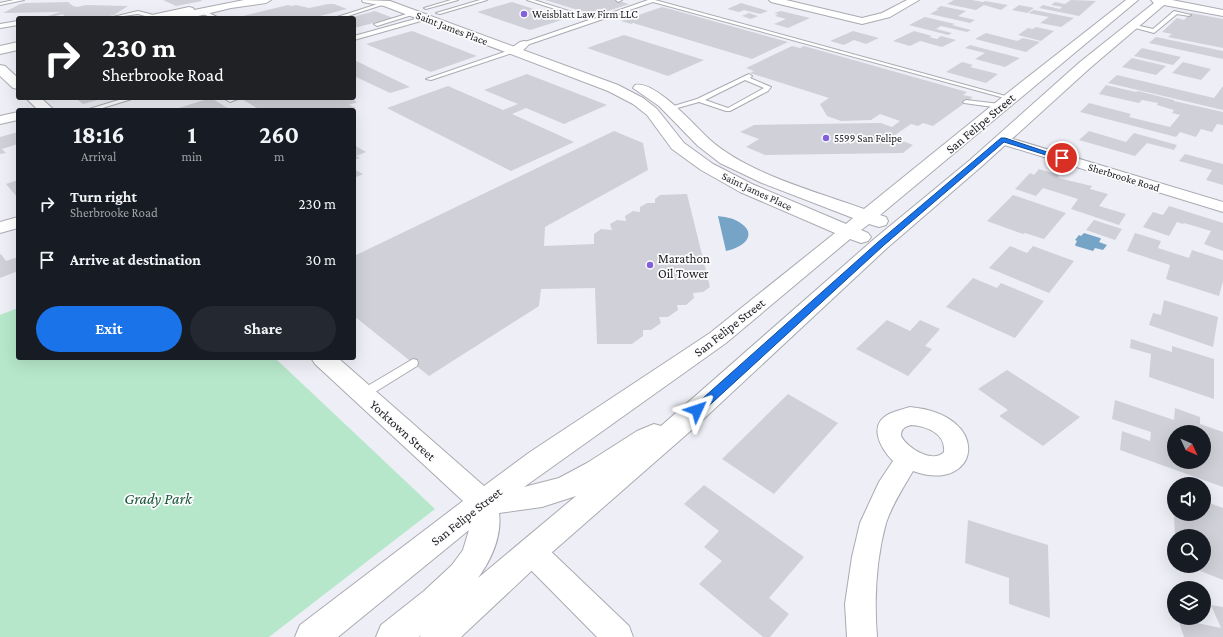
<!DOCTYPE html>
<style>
body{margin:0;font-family:"Crimson Pro",serif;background:#242831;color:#f1f3f6;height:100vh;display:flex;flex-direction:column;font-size:15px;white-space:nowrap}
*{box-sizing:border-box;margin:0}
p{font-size:13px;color:#9ea1a6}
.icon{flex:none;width:22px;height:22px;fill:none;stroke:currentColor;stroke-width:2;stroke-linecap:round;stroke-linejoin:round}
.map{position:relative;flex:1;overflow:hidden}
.panel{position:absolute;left:16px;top:108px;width:340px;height:252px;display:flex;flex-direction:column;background:#171b24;border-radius:4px;box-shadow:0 4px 16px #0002}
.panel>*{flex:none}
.hud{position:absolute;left:16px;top:16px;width:340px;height:84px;border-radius:4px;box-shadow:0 4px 16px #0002;background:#202124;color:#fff;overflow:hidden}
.needle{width:26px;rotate:134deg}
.buttons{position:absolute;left:1167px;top:425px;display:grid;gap:8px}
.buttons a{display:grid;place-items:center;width:44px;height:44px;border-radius:50%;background:#171b24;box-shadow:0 4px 16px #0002;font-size:20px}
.pin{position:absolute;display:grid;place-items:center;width:34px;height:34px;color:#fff;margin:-17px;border:2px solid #fff;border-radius:50%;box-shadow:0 1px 4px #0007}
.me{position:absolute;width:44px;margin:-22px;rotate:48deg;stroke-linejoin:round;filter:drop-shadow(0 0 3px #0008)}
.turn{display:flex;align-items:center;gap:14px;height:84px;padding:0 20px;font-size:18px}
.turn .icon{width:52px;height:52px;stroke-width:2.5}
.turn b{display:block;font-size:28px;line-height:34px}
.eta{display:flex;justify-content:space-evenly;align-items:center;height:68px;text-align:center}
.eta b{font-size:24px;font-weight:700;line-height:28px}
.cta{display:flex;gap:8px;margin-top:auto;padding:8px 20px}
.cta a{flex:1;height:46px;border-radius:24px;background:#1a73e8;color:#fff;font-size:16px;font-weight:700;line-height:46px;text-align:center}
.cta a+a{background:#242831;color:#f1f3f6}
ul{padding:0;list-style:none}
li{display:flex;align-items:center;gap:12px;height:56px;padding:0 20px}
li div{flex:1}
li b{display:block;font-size:15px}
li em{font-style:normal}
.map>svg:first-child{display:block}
.green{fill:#b6e7ca}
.water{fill:#75a4c6}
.building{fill:#d0d0d8;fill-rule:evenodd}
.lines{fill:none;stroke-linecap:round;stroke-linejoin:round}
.lane-casing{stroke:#aaaab2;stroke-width:2}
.street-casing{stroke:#aaaab2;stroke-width:2}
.secondary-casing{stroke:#aaaab2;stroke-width:2}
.lane{fill:#fff;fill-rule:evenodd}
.street{fill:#fff;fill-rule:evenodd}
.secondary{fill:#fff;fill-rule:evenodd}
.route{fill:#1a73e8;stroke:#114b97}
.poi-dot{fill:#8160da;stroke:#fcfcfe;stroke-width:1.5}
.labels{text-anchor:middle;stroke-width:3.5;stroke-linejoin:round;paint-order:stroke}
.far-poi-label{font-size:11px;fill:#222225;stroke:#fcfcfe;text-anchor:start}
.far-street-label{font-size:11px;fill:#222225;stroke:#fcfcfe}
.street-label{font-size:13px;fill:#222225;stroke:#fcfcfe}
.poi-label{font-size:13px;fill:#222225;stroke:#fcfcfe;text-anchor:start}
.near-park-label{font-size:16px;font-style:italic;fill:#1a583a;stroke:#fcfcfe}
</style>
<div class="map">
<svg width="1223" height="637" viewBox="0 0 1223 637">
<rect width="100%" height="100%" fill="#eeeef6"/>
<!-- green -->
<polygon class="green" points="18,308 18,358 275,358 435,509 269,637 0,637 0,315"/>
<!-- water -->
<g class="water">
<path d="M718,216C725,217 733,218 739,222C760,235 742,248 726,251Z"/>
<polygon points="1084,233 1100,238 1101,239 1099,242 1107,245 1103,250 1095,248 1093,251 1076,246 1075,245 1077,241 1075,240 1079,235 1081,236"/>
</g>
<!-- building -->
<g class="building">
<polygon points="163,0 201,0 202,1 176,6"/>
<polygon points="545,0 615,0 629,4 599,14 592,12 588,13"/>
<polygon points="954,0 972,0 983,2 985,1 1008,5 1001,10 984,5 976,10 947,4"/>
<polygon points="1071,0 1096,1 1079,16 1039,8 1043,5 1060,9 1062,7 1051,5 1055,2 1065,4"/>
<polygon points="68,2 73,6 77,7 86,5 128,6 114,15 110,16 64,16 63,14 48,18 41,18 61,12 3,13 20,4 26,3"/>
<polygon points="512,2 565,19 530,30 477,12"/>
<polygon points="741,3 768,11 760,14 744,10 739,12 727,9"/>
<polygon points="328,4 334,4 347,9 312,18 235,18 288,5 291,6 296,5 309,8"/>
<polygon points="1019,5 1034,8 1027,13 1012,10"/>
<polygon points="941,6 966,11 958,16 975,20 970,23 930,14 939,9 936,9"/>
<polygon points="662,7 670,9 788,42 752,59 633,23 631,24 621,21"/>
<polygon points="1034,10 1074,18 1061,27 1040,23 1049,17 1028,13"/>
<polygon points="375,11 393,18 354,28 354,18 349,18"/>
<polygon points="781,11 810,18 788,28 774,24 786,19 775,16 778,14 774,13"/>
<polygon points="749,13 758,16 751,19 742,16"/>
<polygon points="1191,13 1223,19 1223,48 1168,37 1172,34 1162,32 1177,18 1184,20"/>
<polygon points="925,17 955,24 952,25 971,30 967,32 941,26 936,29 952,33 948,35 909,25"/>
<polygon points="1036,27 1054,31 1041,41 1018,35 1028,28 1033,29"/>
<polygon points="412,31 477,56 431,72 366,44"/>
<polygon points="853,31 879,38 866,44 854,40 844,45 830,41"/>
<polygon points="914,31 932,36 929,37 937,39 941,36 956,40 942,47 920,41 910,46 893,41"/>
<polygon points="986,33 1017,41 1023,38 1040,42 1026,52 975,39"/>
<polygon points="624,35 704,60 668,76 587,48"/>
<polygon points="1156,37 1223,51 1223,59 1149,43"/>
<polygon points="970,45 1020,58 1005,67 975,59 985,53 965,48"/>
<polygon points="792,46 800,48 804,46 967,92 963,95 973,97 933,126 923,123 918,126 911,124 892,137 913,145 903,153 765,155 746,147 759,139 740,132 754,125 881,123 892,127 900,121 880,114 871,120 841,121 827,116 820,104 829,98 750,73 754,71 746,68"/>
<polygon points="1142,48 1181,57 1173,65 1134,56"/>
<polygon points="1132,58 1166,66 1156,75 1122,67"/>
<polygon points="354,60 410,87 390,93 354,76"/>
<polygon points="962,62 973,65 970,67 998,74 986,83 946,72"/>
<polygon points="1183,62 1211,69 1201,80 1172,73"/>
<polygon points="527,74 607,105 564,124 526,108 512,114 574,142 511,171 387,108 448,86 503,110 518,104 484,90"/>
<polygon points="1117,75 1214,98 1223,86 1223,110 1108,83"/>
<polygon points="1106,85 1136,92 1138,91 1174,100 1174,101 1223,112 1223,125 1217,124 1212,132 1201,129 1196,137 1180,132 1176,137 1080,112 1089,103 1131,114 1129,117 1170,127 1180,115 1172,113 1174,110 1157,105 1158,103 1142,100 1139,103 1099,94"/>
<polygon points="75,98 105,98 83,104"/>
<polygon points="211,98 231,110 172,110"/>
<polygon points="240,98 350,98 357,102 349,105 356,108 350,110 260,110"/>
<polygon points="614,131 643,143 648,170 545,227 544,246 594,244 594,234 601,229 612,230 610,224 617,220 626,221 625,216 633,211 640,212 640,207 647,203 655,203 655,199 660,195 687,194 710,287 703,292 693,293 694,298 686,305 677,305 678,310 668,317 659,317 661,323 651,330 643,330 643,336 632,344 597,344 595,288 541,289 539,306 429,376 354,316 354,256"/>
<polygon points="1089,131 1126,142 1134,133 1177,145 1174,150 1147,143 1135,156 1079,140"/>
<polygon points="18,132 18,144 2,149 6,153 0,154 0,137"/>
<polygon points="354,145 366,152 356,156 360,158 354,160"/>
<polygon points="1185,154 1223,164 1223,185 1206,180 1212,170 1179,161"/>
<polygon points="354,169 363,174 354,178"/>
<polygon points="1039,169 1059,175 1058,178 1092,186 1090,189 1108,194 1099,206 1126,214 1119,225 1071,209 1078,199 1043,188 1036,196 1015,189 1030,173 1034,175"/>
<polygon points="18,180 18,198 6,184"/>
<polygon points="1013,195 1066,213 1044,239 1025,233 1023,234 987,221"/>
<polygon points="1169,206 1223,223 1223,251 1204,244 1211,231 1184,223 1183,224 1177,222 1169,236 1143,227 1153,212 1163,215"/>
<polygon points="1094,220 1122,229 1115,240 1086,230"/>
<polygon points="1135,233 1161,241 1158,248 1189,258 1192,250 1223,260 1223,281 1219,296 1166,279 1170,265 1127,251"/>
<polygon points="1010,246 1027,253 1033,246 1074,261 1049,293 989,268"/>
<polygon points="1,254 6,261 18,257 18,271 0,278 0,255"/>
<polygon points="973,278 997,288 1001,283 1044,301 1015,338 946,307"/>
<polygon points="1164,300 1218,317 1213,347 1149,325 1153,313 1161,315"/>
<polygon points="887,320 910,331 920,320 940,329 925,346 932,349 908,376 856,349"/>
<polygon points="1131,339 1172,352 1172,346 1214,359 1214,399 1149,377 1151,354 1130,348"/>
<polygon points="1007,370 1080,417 1043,446 999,416 1008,410 978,389"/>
<polygon points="788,394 838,423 774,494 722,459"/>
<path d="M1115,400L1174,420L1175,408L1200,417V424L1223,432V487L1120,450L1122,431L1150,441L1151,432L1112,419ZM1174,432H1204V462H1174Z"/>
<polygon points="704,485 804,557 769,598 789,614 770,637 763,637 699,584 722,561 704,547 719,531 684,504"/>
<polygon points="1204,501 1223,508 1223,580 1188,566 1204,566 1204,536 1175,536 1174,514 1204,514"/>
<polygon points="968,520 1048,545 1050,618 1009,604 1009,578 965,563"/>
<polygon points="1211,605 1223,607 1223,637 1184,637 1178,619 1221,628"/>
</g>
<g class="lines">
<!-- lane casing -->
<g class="lane-casing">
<g id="lane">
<polygon points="14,0 24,0 0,5 0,3"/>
<polygon points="451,0 458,0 426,9 424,8"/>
<polygon points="480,0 487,0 440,14 436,13"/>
<polygon points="527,0 534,0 594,19 648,0 655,0 1013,98 1008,99 653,2 524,46 521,44 522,43 589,20"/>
<polygon points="616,0 622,0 618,2"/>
<polygon points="384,2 388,3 342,18 334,18"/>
<polygon points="138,11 150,14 157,17 152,18 138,14 109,18"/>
<polygon points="201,11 205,11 219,18 212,18 201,13"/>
<polygon points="1174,11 1191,15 1189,16 1177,14 1154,33 1128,26 1131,24 1153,29"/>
<polygon points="413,12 415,14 377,26 374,24"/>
<polygon points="426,16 428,17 428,19 354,40 354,36"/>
<polygon points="18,21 18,25 0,28 0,24"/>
<polygon points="513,49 515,50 515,52 431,80 426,79"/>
<path d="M749,74L752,76L750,78L771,87L768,91L730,111H726L699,102L670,110L667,108L697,99ZM745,80L764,88L728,108L705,100Z"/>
<polygon points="125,98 135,98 96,110 86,110"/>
<polygon points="223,98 240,98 230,102"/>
<polygon points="966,100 1000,104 1003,106 1000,108 964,103 963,102"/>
<polygon points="413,359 417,360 418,363 417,366 367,397 359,397 357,394 359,391"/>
</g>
</g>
<!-- street casing -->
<g class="street-casing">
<g id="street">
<polygon points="769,0 786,0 862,18 882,13 907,0 919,0 890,17 862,24 771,2"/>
<path d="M524,41L528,42L529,44C525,50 517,55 509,53L507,51L520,42Z"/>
<polygon points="18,112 18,120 0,124 0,116"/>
<polygon points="1003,136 1223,202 1223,212 998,143 996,140 998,137"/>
<polygon points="18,217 18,228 0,233 0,222"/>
<path d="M910,407C995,415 979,495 913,471C903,488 892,505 886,523C876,560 874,600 877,637H847L845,604L852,557L860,523L879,482L893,461C881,449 867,425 889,414C895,411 903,409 910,407ZM911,425C926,426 946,433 944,452C933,464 907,448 901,436C901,429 904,427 911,425Z"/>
<polygon points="531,539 541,542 629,626 633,637 597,637 521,560 517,551 521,542"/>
</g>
</g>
<!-- secondary casing -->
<g class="secondary-casing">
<g id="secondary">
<polygon points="244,0 271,0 266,3 231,8 190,18 145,18 147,16 189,7 193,8 194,10"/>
<path d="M362,0L390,1L618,85L643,98L657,109L684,143L713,164L752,184L846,224L853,218L762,183L720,163L698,146L659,106L633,88L635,85C655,80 695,126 709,139C748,174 815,191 864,209L1005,95L1126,0H1138L880,215L886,217L888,221L886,225L879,227L869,224L861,230L868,233L871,237L868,241L861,243L850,239L726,343L524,487L559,478L587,463L637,431L654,424L661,426L873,240L970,160L1080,62L1154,3L1151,0H1172L1223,10V16L1164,5L1090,68L982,166L887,248L695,427L542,561L461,637H420L421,635L419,637H376L381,625L424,591L452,565L463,550L469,530L338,637H295L300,625L463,501L315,364L311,358H338L484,486L530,452L710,333L835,233L740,192L701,170L672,149L647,115L633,104L608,91L384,6L363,2ZM576,496L478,578C491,560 502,536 499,513L542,507Z"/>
<polygon points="18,42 18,50 0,54 0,46"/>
<polygon points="0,65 5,66 18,78 18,89 13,88 0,76"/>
<polygon points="26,98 41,98 54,110 38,110"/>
</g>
</g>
<!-- lane -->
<use href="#lane" class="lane"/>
<!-- street -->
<use href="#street" class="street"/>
<!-- secondary -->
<use href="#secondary" class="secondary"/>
</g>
<!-- route -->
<polygon class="route" points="1001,138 1005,138 1065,158 1059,159 1004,142 883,246 701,413 693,413 692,410 693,407 877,243"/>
<!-- markers -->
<g class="poi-dot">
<circle cx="524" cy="14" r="4"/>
<circle cx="826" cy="138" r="4"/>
<circle cx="650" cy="265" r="4"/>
</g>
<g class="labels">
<!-- far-poi labels -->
<g class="far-poi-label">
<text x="532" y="18">Weisblatt Law Firm LLC</text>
<text x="834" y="142">5599 San Felipe</text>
</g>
<!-- far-street labels -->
<g class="far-street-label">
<text transform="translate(452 28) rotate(21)" y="4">Saint James Place</text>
<text transform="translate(1124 177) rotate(17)" y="4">Sherbrooke Road</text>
<text transform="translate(757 191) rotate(25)" y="4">Saint James Place</text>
</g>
<!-- street labels -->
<g class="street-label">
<text transform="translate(980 123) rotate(-40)" y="5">San Felipe Street</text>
<text transform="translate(729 327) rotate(-38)" y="5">San Felipe Street</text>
<text transform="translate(403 430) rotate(42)" y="5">Yorktown Street</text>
<text transform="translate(466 516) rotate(-38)" y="5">San Felipe Street</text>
</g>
<!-- poi labels -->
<g class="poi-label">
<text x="658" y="263">Marathon<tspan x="658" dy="15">Oil Tower</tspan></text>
</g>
<!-- near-park labels -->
<g class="near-park-label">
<text x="158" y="504">Grady Park</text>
</g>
</g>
</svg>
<div class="buttons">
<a><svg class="needle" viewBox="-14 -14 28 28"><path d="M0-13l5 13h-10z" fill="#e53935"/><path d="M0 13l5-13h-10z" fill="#9ea1a6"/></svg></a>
<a><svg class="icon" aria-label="sound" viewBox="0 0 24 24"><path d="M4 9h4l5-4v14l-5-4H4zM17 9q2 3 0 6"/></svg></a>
<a><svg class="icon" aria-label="search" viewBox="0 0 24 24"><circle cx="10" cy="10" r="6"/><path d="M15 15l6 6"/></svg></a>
<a><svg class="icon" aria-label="layers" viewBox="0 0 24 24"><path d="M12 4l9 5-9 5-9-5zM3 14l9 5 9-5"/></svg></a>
</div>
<div class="pin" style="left:1062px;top:158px;background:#d93025"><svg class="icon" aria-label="arrive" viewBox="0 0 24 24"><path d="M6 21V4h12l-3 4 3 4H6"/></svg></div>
<svg class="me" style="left:697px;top:410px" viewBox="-20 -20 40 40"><path d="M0-17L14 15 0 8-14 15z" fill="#1a73e8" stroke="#fff" stroke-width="4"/></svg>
<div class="hud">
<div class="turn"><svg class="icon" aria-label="right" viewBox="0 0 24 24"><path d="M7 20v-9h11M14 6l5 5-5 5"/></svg><div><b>230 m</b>Sherbrooke Road</div></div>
</div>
<section class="panel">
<div class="eta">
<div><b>18:16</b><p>Arrival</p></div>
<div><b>1</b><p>min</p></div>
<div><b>260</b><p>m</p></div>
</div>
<ul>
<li><svg class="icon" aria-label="right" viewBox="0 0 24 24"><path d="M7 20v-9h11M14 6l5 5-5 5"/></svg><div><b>Turn right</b><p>Sherbrooke Road</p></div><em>230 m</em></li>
<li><svg class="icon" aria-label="arrive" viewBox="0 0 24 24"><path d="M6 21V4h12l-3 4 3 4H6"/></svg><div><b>Arrive at destination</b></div><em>30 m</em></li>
</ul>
<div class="cta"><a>Exit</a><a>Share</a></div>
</section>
</div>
